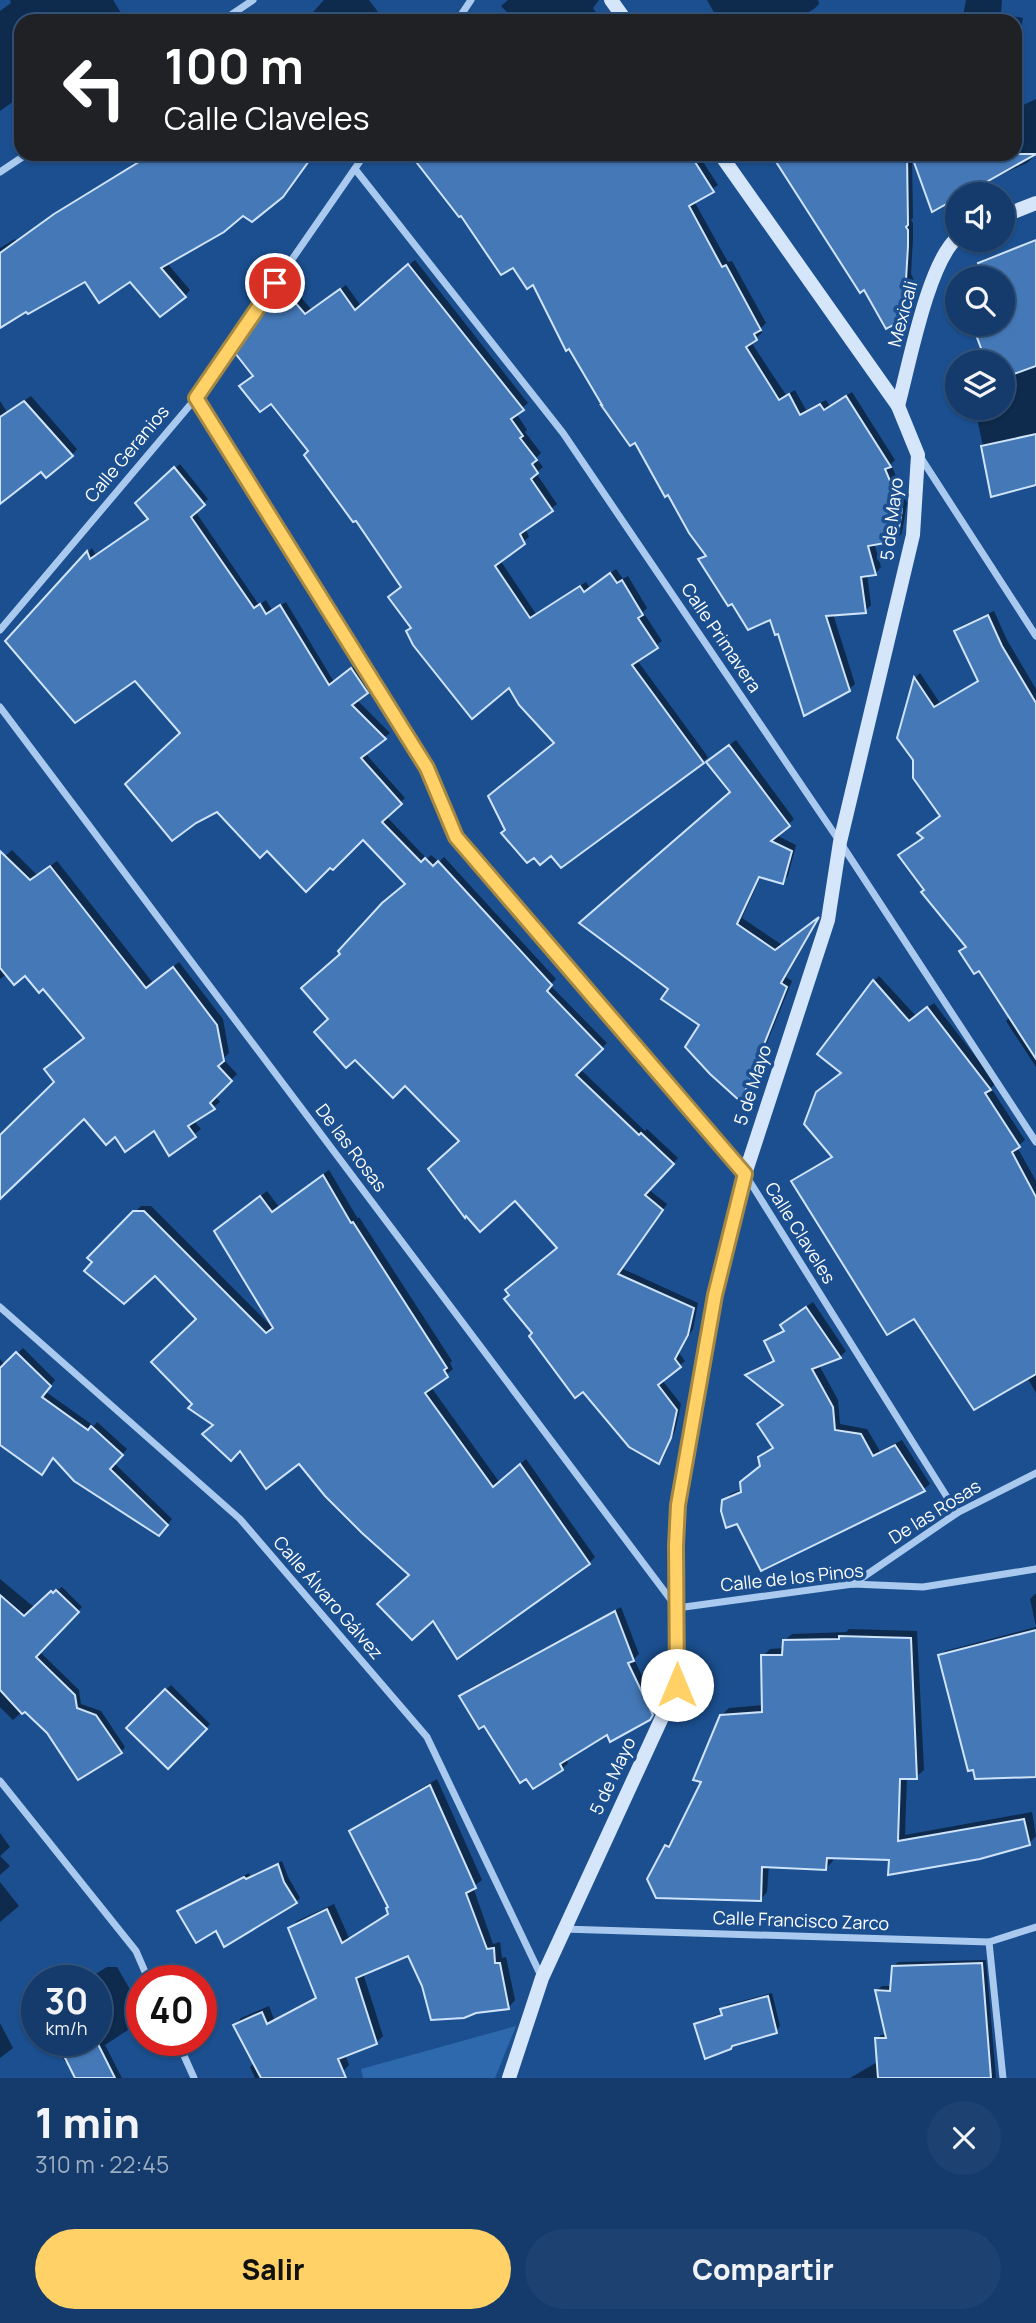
<!DOCTYPE html>
<html lang="es">
<meta charset="utf-8">
<style>
body{margin:0;font-family:Manrope,sans-serif;background:#1d4271;color:#f1f3f6;height:100vh;display:flex;flex-direction:column;font-size:26px;white-space:nowrap}
*{box-sizing:border-box;margin:0}
p{font-size:23px;color:#9dadc1}
.icon{flex:none;width:38px;height:38px;fill:none;stroke:currentColor;stroke-width:2;stroke-linecap:round;stroke-linejoin:round}
.map{position:relative;height:2078px;overflow:hidden}
.side{display:flex;flex-direction:column;background:#143b6b;flex:1}
.side>*{flex:none}
.guide{position:absolute;left:14px;top:14px;width:1008px;height:147px;border-radius:21px;box-shadow:0 2px 5px #0004,0 0 0 2px #33557e;background:#202124;color:#fff;overflow:hidden}
.tools{position:absolute;left:945px;top:182px;display:grid;gap:14px}
.tools a{display:grid;place-items:center;width:70px;height:70px;border-radius:50%;background:#143b6b;box-shadow:0 2px 5px #0004,0 0 0 2px #33557e;font-size:35px}
.speed{position:absolute;left:21px;top:1965px;display:flex;gap:14px;font-size:35px;font-weight:700;text-align:center}
.speed>*{display:grid;place-content:center;width:91px;height:91px;border-radius:50%;background:#143b6b;box-shadow:0 2px 5px #0004,0 0 0 2px #33557e;line-height:1}
.speed small{font-size:18px;font-weight:400}
.speed .limit{border:10px solid #d22;background:#fff;color:#111}
.pin{position:absolute;display:grid;place-items:center;width:60px;height:60px;color:#fff;margin:-30px;border:4px solid #fff;border-radius:50%;box-shadow:0 2px 7px #0007}
.me{position:absolute;width:77px;margin:-38px;rotate:0deg;stroke-linejoin:round;filter:drop-shadow(0 0 5px #0008)}
.turn{display:flex;align-items:center;gap:24px;height:147px;padding:0 35px;font-size:32px}
.turn .icon{width:91px;height:91px;stroke-width:2.5}
.turn b{display:block;font-size:49px;line-height:60px}
.round{display:grid;place-items:center;flex:none;width:74px;height:74px;border-radius:37px;background:#1d4271}
.headline{display:flex;align-items:center;justify-content:space-between;height:119px;padding:0 35px}
h1{font-size:42px;font-weight:800;line-height:52px}
.primary-button{display:flex;gap:14px;margin-top:auto;padding:14px 35px}
.primary-button a{flex:1;height:80px;border-radius:42px;background:#ffd166;color:#111;font-size:28px;font-weight:800;line-height:80px;text-align:center}
.primary-button a+a{background:#1d4271;color:#f1f3f6}
.map>svg:first-child{display:block}
.green{fill:#2e69ad}
.shadow{fill:#0007}
.building{fill:#4478b7;stroke:#cfe3fa;stroke-width:2}
.lines{fill:none;stroke-linecap:round;stroke-linejoin:round}
.street{stroke:#a9c9ee;stroke-width:7}
.secondary{stroke:#d6e6fa;stroke-width:14}
.route-casing{stroke:#a68842;stroke-width:18}
.route{stroke:#ffd166;stroke-width:12}
.labels{text-anchor:middle;stroke-width:7;stroke-linejoin:round;paint-order:stroke}
.street-label{font-size:18px;fill:#fff;stroke:#1b4f8f}
</style>
<div class="map">
<svg width="1036" height="2078" viewBox="0 0 1036 2078">
<rect width="100%" height="100%" fill="#1b4f8f"/>
<!-- green -->
<polygon class="green" points="516,2026 495,2078 363,2078 361,2069"/>
<!-- shadow -->
<g class="shadow">
<polygon points="10,0 113,0 126,21 21,21 21,96 0,111 0,11 11,3"/>
<polygon points="324,0 369,0 385,21 305,21"/>
<polygon points="508,0 599,0 593,8 602,21 499,21 507,12 501,6"/>
<polygon points="707,0 818,0 819,4 814,9 793,21 719,21"/>
<polygon points="966,0 1002,0 1001,14 1023,18 1015,58 1015,21 962,21"/>
<polygon points="1036,99 1036,154 1027,163 957,194 957,196 933,210 930,154 1015,154 1015,109"/>
<polygon points="151,154 313,154 243,214 167,263 190,290 185,296 130,280 86,280 26,310 0,326 0,248 15,239 17,241 62,208"/>
<polygon points="412,154 698,154 718,185 694,201 728,262 732,261 766,323 760,329 762,333 751,342 786,395 795,390 806,410 826,400 830,406 852,392 895,460 891,464 907,503 902,533 897,539 874,543 881,567 876,573 867,574 871,605 865,611 833,614 855,684 849,689 779,632 771,618 733,602 701,559 706,553 635,441 630,444 616,427 534,283 462,213"/>
<polygon points="773,154 872,154 884,175 912,159 913,218 911,220 913,223 913,239 911,274 914,280 914,310 908,316 864,288"/>
<polygon points="1036,240 1036,483 993,495 975,408 1003,408 1003,362 970,362 974,361 972,356 983,349 974,324 1003,324 1003,278 986,278 980,264 984,259"/>
<polygon points="415,260 528,403 516,413 527,430 525,432 541,453 536,458 543,467 536,473 557,504 525,528 529,537 500,560 536,614 586,582 590,588 616,569 623,579 628,576 647,608 643,612 662,641 637,660 708,757 703,762 556,742 510,685 403,586 310,451 237,353 287,282 312,310 346,285 361,306"/>
<polygon points="957,367 957,400 956,400 947,373"/>
<polygon points="31,396 77,449 72,455 41,469 0,502 0,401 7,412"/>
<polygon points="180,464 208,499 195,511 259,605 266,600 272,610 286,602 334,682 357,665 372,686 356,699 390,733 365,753 405,798 386,816 427,859 431,855 439,862 444,857 556,979 550,985 607,1043 580,1069 645,1131 647,1129 678,1158 648,1189 667,1204 621,1268 698,1303 693,1329 679,1353 685,1361 662,1380 681,1404 675,1431 664,1457 659,1462 559,1248 462,1141 405,1083 330,1019 343,953 407,884 363,838 267,849 218,809 182,733 135,678 7,641 92,548 96,556 150,518 137,503"/>
<polygon points="994,611 1007,640 1036,689 1036,1067 1006,1021 1010,1016 967,946 925,837 919,833 942,815 914,759 899,738 915,678 920,673 940,703 979,680 956,632 961,626"/>
<polygon points="736,740 794,819 776,835 796,845 788,876 782,882 761,876 742,918 782,945 820,917 786,977 792,981 746,1094 741,1099 702,1024 670,989 732,792 714,757"/>
<polygon points="12,850 37,875 57,861 153,983 179,962 223,1019 229,1053 223,1059 237,1074 215,1096 220,1102 194,1121 201,1129 169,1154 154,1128 115,1135 84,1116 0,1190 0,1137 57,1082 86,1037 43,987 25,973 7,974 0,979 0,857 2,859"/>
<polygon points="879,976 916,1016 934,1003 996,1083 991,1088 1025,1140 1017,1147 1036,1181 1036,1393 1027,1377 914,1317 793,1182 799,1176 833,1156 843,1072 874,981"/>
<polygon points="329,1170 358,1219 359,1217 452,1361 450,1363 453,1369 431,1387 500,1483 526,1459 595,1557 589,1563 412,1575 299,1462 241,1448 194,1404 198,1319 155,1274 94,1262 90,1258 141,1206 151,1206 275,1330 223,1225 267,1191 279,1207"/>
<polygon points="813,1302 846,1351 840,1357 819,1365 838,1400 840,1424 867,1429 880,1451 902,1440 930,1484 924,1489 762,1569 724,1501 730,1494 743,1489 741,1482 762,1465 760,1457 774,1446 785,1404 748,1375 753,1370 775,1359 767,1341 773,1335 785,1329 782,1325 788,1319"/>
<polygon points="23,1348 55,1380 46,1392 94,1426 97,1422 127,1449 114,1463 172,1519 164,1529 54,1456 47,1467 0,1443 0,1359 5,1365"/>
<polygon points="0,1579 35,1608 57,1588 58,1590 62,1587 82,1607 39,1651 79,1690 81,1704 101,1711 125,1747 121,1752 48,1732 25,1709 13,1720 0,1707"/>
<polygon points="1035,1594 1036,1594 1036,1626 1030,1599"/>
<polygon points="621,1607 639,1654 634,1659 657,1708 649,1718 607,1733 566,1759 568,1763 562,1769 485,1724 461,1696 467,1690"/>
<polygon points="1036,1627 1036,1777 977,1777 940,1656 945,1651"/>
<polygon points="849,1629 917,1631 924,1770 916,1777 907,1777 905,1835 1032,1812 1036,1836 1029,1843 891,1859 833,1857 833,1861 825,1869 769,1865 767,1892 760,1900 666,1846 674,1839 703,1780 721,1716 729,1708 764,1705 763,1656 770,1649 784,1648 784,1641 792,1634 846,1632"/>
<polygon points="171,1685 210,1724 168,1767 128,1728"/>
<polygon points="437,1779 482,1880 473,1887 493,1944 500,1942 502,1958 506,1957 515,2000 509,2007 476,2012 423,1986 409,1954 363,1973 383,2036 376,2043 345,2054 349,2065 343,2071 327,2078 255,2078 250,2067 255,2062 235,2025 241,2018 269,2006 274,2019 317,1996 290,1928 297,1921 334,1904 349,1938 390,1913 390,1906 351,1831 358,1825"/>
<polygon points="0,1833 10,1847 0,1856"/>
<polygon points="0,1856 10,1866 0,1875"/>
<polygon points="282,1861 288,1877 300,1898 296,1902 217,1928 179,1911 183,1907 249,1873 250,1876"/>
<polygon points="0,1882 19,1906 0,1922"/>
<polygon points="986,1960 996,2078 850,2078 879,2061 877,2039 881,2035 887,2034 877,1990 882,1986 892,1986 893,1967 898,1962"/>
<polygon points="107,1967 117,1967 142,2010 142,2016 134,2026 105,2045 122,2078 77,2078 68,2061 65,2062 54,2040 96,2040 96,1981 84,1981"/>
<polygon points="772,1993 780,2026 776,2031 696,2024 701,2020 723,2013 722,2010 727,2005"/>
<polygon points="0,2023 13,2048 0,2058"/>
</g>
<!-- building -->
<g class="building">
<polygon points="152,154 314,154 283,197 252,222 243,216 224,232 161,268 186,297 160,317 130,282 99,303 85,282 28,314 26,312 0,328 0,253 54,214"/>
<polygon points="410,154 690,154 714,192 689,206 722,267 726,265 761,330 754,334 757,340 746,347 779,400 789,394 800,415 820,404 824,410 846,396 891,467 885,469 902,509 897,541 868,546 876,575 861,577 866,613 826,616 850,691 804,716 778,634 775,635 770,620 748,630 732,604 728,606 698,559 706,556 689,533 668,495 665,497 635,443 630,446 601,405 602,405 569,349 566,351 533,285 527,289 513,268 501,275 461,216 459,217"/>
<polygon points="771,154 907,154 908,225 906,227 908,230 908,246 906,280 909,286 909,317 886,329 864,290 860,293"/>
<polygon points="911,154 1036,154 965,194 957,194 957,198 932,212"/>
<polygon points="1036,240 1036,366 1003,378 1003,362 973,362 970,356 982,351 972,324 1003,324 1003,278 984,278 978,263"/>
<polygon points="408,264 524,410 511,419 523,436 520,438 537,460 532,464 538,473 531,479 553,511 520,534 525,544 495,566 530,618 580,586 584,592 610,573 617,583 622,580 643,615 638,618 658,648 632,665 704,763 561,868 551,856 540,865 534,858 527,863 501,833 505,830 488,796 554,743 519,705 509,688 472,719 413,645 406,631 411,628 388,597 401,587 356,521 353,522 304,455 308,451 271,404 260,412 239,386 253,376 235,353 281,286 305,314 340,289 355,310"/>
<polygon points="24,401 73,456 46,478 41,472 0,504 0,417"/>
<polygon points="1036,434 1036,485 991,497 981,446"/>
<polygon points="174,467 205,505 191,517 254,608 260,604 266,614 280,605 329,685 351,668 368,693 352,705 386,739 361,758 402,804 382,822 421,862 425,858 433,866 438,861 552,985 547,991 603,1049 576,1075 639,1135 641,1133 674,1164 645,1195 663,1210 618,1274 694,1308 688,1335 675,1359 681,1367 658,1385 677,1410 671,1438 659,1464 629,1447 583,1392 575,1398 529,1336 532,1333 504,1299 509,1295 505,1290 557,1248 515,1201 480,1232 466,1216 465,1218 428,1169 459,1141 405,1086 393,1098 355,1060 346,1068 314,1032 328,1019 301,988 340,954 338,951 382,903 405,884 363,840 333,870 330,868 306,892 267,851 260,858 217,812 196,823 172,841 125,784 180,733 135,681 75,723 5,641 87,551 90,559 148,519 135,503"/>
<polygon points="988,615 1002,646 1036,703 1036,1059 979,971 974,974 959,951 966,947 921,892 924,890 898,855 923,838 917,833 940,816 913,778 913,760 897,738 914,677 934,707 978,681 954,631"/>
<polygon points="729,745 790,826 771,841 792,851 783,884 759,877 737,924 775,950 819,917 781,983 787,987 741,1102 710,1074 685,1047 699,1025 661,999 668,989 579,923 730,792 706,762"/>
<polygon points="0,851 30,880 50,866 146,988 173,967 217,1025 224,1061 218,1066 232,1081 210,1103 215,1109 188,1126 196,1137 169,1156 154,1131 125,1152 115,1137 106,1145 84,1119 0,1199 0,1135 54,1082 44,1069 84,1038 43,989 39,993 25,976 14,985 0,968"/>
<polygon points="873,980 909,1021 927,1007 991,1090 985,1093 1020,1147 1012,1152 1036,1197 1036,1374 974,1410 914,1319 887,1335 791,1181 832,1157 804,1124 816,1092 841,1073 817,1054"/>
<polygon points="323,1175 351,1223 353,1222 447,1368 444,1370 448,1377 425,1393 493,1487 520,1464 590,1564 457,1659 433,1621 412,1640 377,1604 409,1575 362,1533 325,1496 299,1464 266,1489 240,1451 231,1461 202,1434 213,1425 188,1408 192,1404 151,1362 196,1319 155,1276 124,1304 84,1271 92,1262 87,1258 133,1211 144,1211 266,1333 273,1328 214,1231 260,1196 272,1212"/>
<polygon points="806,1307 841,1358 812,1369 833,1407 835,1430 861,1434 873,1456 895,1445 925,1491 761,1571 737,1524 726,1528 721,1511 722,1500 741,1492 740,1482 760,1466 758,1457 773,1448 757,1424 783,1405 745,1375 774,1361 764,1341 784,1331 780,1325"/>
<polygon points="16,1352 51,1386 42,1397 88,1430 91,1426 123,1455 110,1469 168,1525 159,1536 74,1481 53,1458 42,1475 0,1445 0,1368"/>
<polygon points="56,1590 79,1612 36,1657 75,1695 77,1708 96,1715 122,1753 78,1780 47,1733 25,1712 22,1714 0,1690 0,1595 24,1616 51,1591 53,1593"/>
<polygon points="615,1611 634,1661 628,1663 653,1715 650,1720 610,1742 607,1735 560,1764 563,1770 533,1789 526,1779 520,1783 484,1726 479,1729 459,1696"/>
<polygon points="1036,1630 1036,1777 975,1779 973,1770 968,1771 938,1655"/>
<polygon points="839,1636 911,1638 917,1779 900,1779 898,1841 1024,1819 1030,1845 980,1859 888,1875 889,1860 827,1858 826,1870 762,1867 761,1901 656,1898 647,1879 665,1845 669,1847 701,1782 693,1780 720,1715 762,1712 761,1655 782,1655 783,1640 839,1639"/>
<polygon points="165,1689 207,1729 168,1769 126,1728"/>
<polygon points="430,1785 476,1888 466,1893 487,1949 494,1948 495,1963 500,1963 509,2009 476,2013 464,2018 431,2020 422,1986 408,1956 356,1978 377,2044 338,2059 346,2078 261,2078 233,2025 262,2012 267,2024 316,1998 288,1928 327,1909 342,1943 388,1914 386,1908 388,1907 349,1831"/>
<polygon points="278,1864 284,1882 297,1903 224,1947 216,1931 196,1943 177,1911 244,1877 246,1879"/>
<polygon points="982,1963 991,2078 878,2078 875,2038 886,2038 875,1990 890,1991 892,1966"/>
<polygon points="768,1996 777,2033 732,2046 731,2049 705,2059 694,2024 722,2015 720,2009"/>
<polygon points="56,2040 96,2040 115,2078 75,2078"/>
</g>
<g class="lines">
<!-- street -->
<g class="street">
<polyline points="222,21 253,0"/>
<polyline points="457,21 471,0"/>
<polyline points="355,169 563,433 840,842 1036,1142"/>
<polyline points="0,172 27,154"/>
<polyline points="196,398 427,768 456,837 745,1174 957,1513"/>
<polyline points="921,458 1036,636"/>
<polyline points="0,630 196,398 365,154"/>
<polyline points="0,707 677,1608 853,1584 923,1587 1036,1569"/>
<polyline points="0,1307 240,1519 427,1737 542,1978"/>
<polyline points="853,1584 957,1513 1036,1473"/>
<polyline points="0,1781 136,1951 149,1981"/>
<polyline points="563,1929 989,1942 1036,1927"/>
<polyline points="989,1942 1003,2078"/>
<polyline points="177,2040 194,2078"/>
</g>
<!-- secondary -->
<g class="secondary">
<polyline points="611,0 626,21"/>
<polyline points="1003,216 1036,203"/>
<path d="M898,406C909,365 928,263 957,238"/>
<polyline points="509,2078 542,1978 677,1685 676,1545 678,1505 715,1295 745,1174 828,920 840,842 913,535 918,455 898,406 720,154"/>
</g>
</g>
<g class="lines">
<!-- route casing -->
<g class="route-casing">
<polyline id="route" points="275,283 196,398 427,768 456,837 745,1174 715,1295 678,1505 676,1545 677,1685"/>
</g>
<!-- route -->
<use href="#route" class="route"/>
</g>
<g class="labels">
<!-- street labels -->
<g class="street-label">
<text transform="translate(903 314) rotate(-75)" y="6">Mexicali</text>
<text transform="translate(127 454) rotate(-50)" y="6">Calle Geranios</text>
<text transform="translate(892 519) rotate(-83)" y="6">5 de Mayo</text>
<text transform="translate(721 638) rotate(56)" y="6">Calle Primavera</text>
<text transform="translate(753 1085) rotate(-72)" y="6">5 de Mayo</text>
<text transform="translate(351 1148) rotate(53)" y="6">De las Rosas</text>
<text transform="translate(800 1233) rotate(58)" y="6">Calle Claveles</text>
<text transform="translate(935 1512) rotate(-32)" y="6">De las Rosas</text>
<text transform="translate(792 1578) rotate(-6)" y="6">Calle de los Pinos</text>
<text transform="translate(328 1598) rotate(49)" y="6">Calle Álvaro Gálvez</text>
<text transform="translate(613 1776) rotate(-65)" y="6">5 de Mayo</text>
<text transform="translate(801 1921) rotate(2)" y="6">Calle Francisco Zarco</text>
</g>
</g>
</svg>
<div class="tools">
<a><svg class="icon" aria-label="sound" viewBox="0 0 24 24"><path d="M4 9h4l5-4v14l-5-4H4zM17 9q2 3 0 6"/></svg></a>
<a><svg class="icon" aria-label="search" viewBox="0 0 24 24"><circle cx="10" cy="10" r="6"/><path d="M15 15l6 6"/></svg></a>
<a><svg class="icon" aria-label="layers" viewBox="0 0 24 24"><path d="M12 4l9 5-9 5-9-5zM3 14l9 5 9-5"/></svg></a>
</div>
<div class="speed"><div>30<small>km/h</small></div><div class="limit">40</div></div>
<div class="pin" style="left:275px;top:283px;background:#d93025"><svg class="icon" aria-label="arrive" viewBox="0 0 24 24"><path d="M6 21V4h12l-3 4 3 4H6"/></svg></div>
<svg class="me" style="left:677px;top:1685px" viewBox="-20 -20 40 40"><circle r="19" fill="#fff"/><path d="M0-13L10 11 0 6-10 11z" fill="#ffd166"/></svg>
<div class="guide">
<div class="turn"><svg class="icon" aria-label="left" viewBox="0 0 24 24"><path d="M17 20v-9H6M10 6l-5 5 5 5"/></svg><div><b>100 m</b>Calle Claveles</div></div>
</div>
</div>
<section class="side">
<div class="headline"><div><h1>1 min</h1><p>310 m · 22:45</p></div><a class="round"><svg class="icon" aria-label="close" viewBox="0 0 24 24"><path d="M6 6l12 12M18 6L6 18"/></svg></a></div>
<div class="primary-button"><a>Salir</a><a>Compartir</a></div>
</section>
